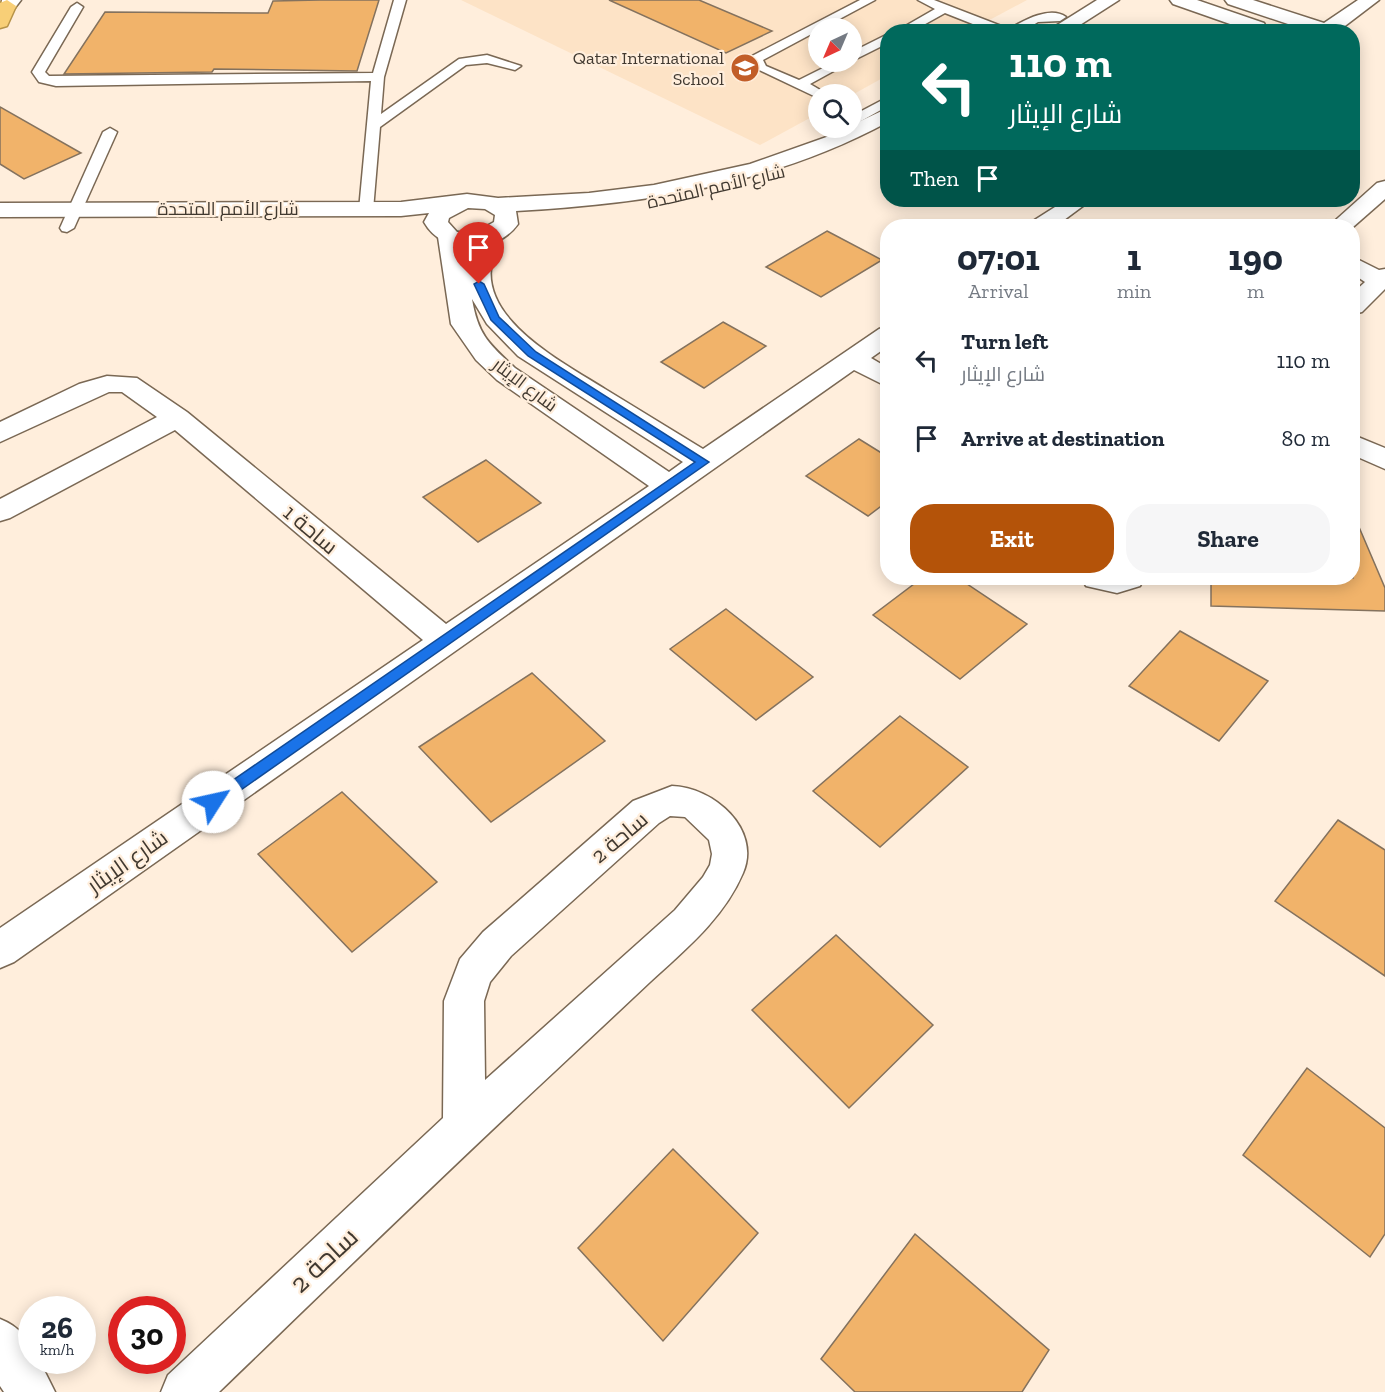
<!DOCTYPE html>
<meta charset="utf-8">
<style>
body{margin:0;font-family:"Zilla Slab",Cairo,serif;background:#f6f6f7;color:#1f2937;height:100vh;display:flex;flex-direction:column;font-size:22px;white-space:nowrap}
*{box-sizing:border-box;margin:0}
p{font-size:20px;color:#747a83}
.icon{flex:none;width:33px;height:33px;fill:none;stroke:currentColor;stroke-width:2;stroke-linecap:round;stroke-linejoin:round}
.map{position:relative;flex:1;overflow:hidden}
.panel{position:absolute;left:880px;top:219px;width:480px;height:366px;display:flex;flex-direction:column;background:#fff;border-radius:24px;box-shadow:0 3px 15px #0003}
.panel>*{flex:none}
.hud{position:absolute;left:880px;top:24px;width:480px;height:183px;border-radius:24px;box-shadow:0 3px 15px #0003;background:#00695c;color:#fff;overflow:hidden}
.needle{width:39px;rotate:224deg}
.buttons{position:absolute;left:808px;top:18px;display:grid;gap:12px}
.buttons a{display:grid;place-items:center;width:54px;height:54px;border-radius:50%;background:#fff;box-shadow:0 3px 15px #0003;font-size:30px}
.speed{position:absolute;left:18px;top:1296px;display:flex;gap:12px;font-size:30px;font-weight:700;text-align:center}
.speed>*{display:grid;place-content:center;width:78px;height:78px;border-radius:50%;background:#fff;box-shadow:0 3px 15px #0003;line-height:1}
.speed small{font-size:15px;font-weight:400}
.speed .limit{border:9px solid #d22;background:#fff;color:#111}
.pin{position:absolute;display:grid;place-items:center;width:51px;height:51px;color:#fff;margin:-62px -26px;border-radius:50% 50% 50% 0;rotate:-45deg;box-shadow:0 0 6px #0007}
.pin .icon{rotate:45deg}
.me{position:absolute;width:66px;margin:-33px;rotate:55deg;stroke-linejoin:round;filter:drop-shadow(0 0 4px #0008)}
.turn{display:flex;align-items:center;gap:21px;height:126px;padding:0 30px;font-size:27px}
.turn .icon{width:78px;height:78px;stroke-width:2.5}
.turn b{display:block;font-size:42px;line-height:51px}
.then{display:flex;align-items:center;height:57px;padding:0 30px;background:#0003;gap:12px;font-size:22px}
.eta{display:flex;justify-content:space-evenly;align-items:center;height:102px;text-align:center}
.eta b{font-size:36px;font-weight:800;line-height:42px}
.cta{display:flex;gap:12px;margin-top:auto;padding:12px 30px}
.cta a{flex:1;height:69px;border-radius:24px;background:#b45309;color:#fff;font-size:24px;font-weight:800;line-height:69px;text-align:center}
.cta a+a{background:#f6f6f7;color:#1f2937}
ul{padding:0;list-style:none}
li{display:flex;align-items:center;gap:18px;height:78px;padding:0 30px}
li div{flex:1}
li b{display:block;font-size:22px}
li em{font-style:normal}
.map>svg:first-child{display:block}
.built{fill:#fde3c6;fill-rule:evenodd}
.building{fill:#f1b36a;stroke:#84725e;stroke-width:1.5}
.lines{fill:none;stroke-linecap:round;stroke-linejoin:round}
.service-casing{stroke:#7a6854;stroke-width:3}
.minor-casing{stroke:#7a6854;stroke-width:3}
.tertiary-casing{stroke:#7a6854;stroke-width:3}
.secondary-casing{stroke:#7a6854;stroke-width:3}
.trunk-casing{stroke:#b79348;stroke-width:3}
.service{fill:#fff;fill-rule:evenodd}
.minor{fill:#fff;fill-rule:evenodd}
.tertiary{fill:#fff;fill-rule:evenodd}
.secondary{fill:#fff;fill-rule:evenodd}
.trunk{fill:#f8cf77;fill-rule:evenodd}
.route{fill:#1a73e8;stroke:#114b97;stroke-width:1.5}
.labels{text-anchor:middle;stroke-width:4.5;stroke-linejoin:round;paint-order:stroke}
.far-poi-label{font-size:18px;fill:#413930;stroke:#ffeedc;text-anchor:end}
.far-street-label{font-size:18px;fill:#413930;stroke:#ffeedc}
.street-label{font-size:22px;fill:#413930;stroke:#ffeedc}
.near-street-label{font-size:27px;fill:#413930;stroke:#ffeedc}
</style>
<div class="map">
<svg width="1385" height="1392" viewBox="0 0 1385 1392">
<rect width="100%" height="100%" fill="#ffeedc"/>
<!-- built -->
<path class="built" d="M461,0H1027L969,31L888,32V75L852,95L819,94V113L760,145ZM819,28H852V62H819Z"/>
<!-- building -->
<g class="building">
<polygon points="320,0 379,0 357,71 214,69 212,72 64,74 105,12 268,13 273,1"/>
<polygon points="609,0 699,0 772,31 726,53"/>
<polygon points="0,107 81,153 24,179 0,164"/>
<polygon points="827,231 882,260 821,297 766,267"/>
<polygon points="723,322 766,346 704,388 661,362"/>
<polygon points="859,439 888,457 888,501 868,516 806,476"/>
<polygon points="486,460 541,503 478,542 423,497"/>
<polygon points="1353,513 1385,588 1385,611 1211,606 1211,578 1353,578"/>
<polygon points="922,578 958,578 1027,624 960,679 873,615"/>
<polygon points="726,609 813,677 756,720 670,649"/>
<polygon points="1180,631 1268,681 1219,741 1129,686"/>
<polygon points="532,673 605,741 491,822 419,747"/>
<polygon points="900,716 968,767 880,847 813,791"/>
<polygon points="342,792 437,882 352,952 258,854"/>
<polygon points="1338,820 1385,850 1385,976 1275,901"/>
<polygon points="836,935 933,1025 849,1108 752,1010"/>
<polygon points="1307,1068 1385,1128 1385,1234 1370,1257 1243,1155"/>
<polygon points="673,1149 758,1233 663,1341 578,1248"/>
<polygon points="915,1234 1049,1350 1022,1392 855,1392 821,1359"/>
</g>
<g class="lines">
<!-- service casing -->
<g class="service-casing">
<g id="service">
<polygon points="394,0 406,0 384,77 381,114 459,59 487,55 521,66 515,70 487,63 466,65 380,127 373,210 366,214 359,210 371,81 56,86 39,82 32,72 71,7 77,3 83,7 45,72 49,76 373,73"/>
<polygon points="860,0 875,0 763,60 766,66 799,80 835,62 850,62 810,84 827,94 816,97 755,68 750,59 752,56"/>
<path d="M918,0H934L1009,29C1023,21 1050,5 1066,17L1060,21L1038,22L1022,32H993L945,13L911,32H895L935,9Z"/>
<polygon points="888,34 888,43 852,61 852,52"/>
<polygon points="888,97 888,106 852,126 852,116"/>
<polygon points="110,128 117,132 74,228 67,232 62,231 60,228 103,132"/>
</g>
</g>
<!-- minor casing -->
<g class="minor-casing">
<g id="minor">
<polygon points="1170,0 1197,0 1264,23 1266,27 1262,32 1250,31 1173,4"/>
<polygon points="1225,0 1253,0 1324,23 1358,0 1379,0 1337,32 1312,32 1228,4"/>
<polygon points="1385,181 1385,199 1353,227 1329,226 1377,183"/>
<polygon points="1066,200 1091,200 1056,226 1030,226 1033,221"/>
<path d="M492,228L500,230L504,235C454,307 556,358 605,389C638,409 670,429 703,449L879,329L888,326V346L871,358L888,368V387L854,370L14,962L0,968V928L423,640L175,430L10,518L0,521V499L157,417L122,392H109L0,442V422L79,384L107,376L137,378L187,412L446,624L649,486L497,380L476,360L451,324L438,237L442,232H458L462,237L467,267C469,252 475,232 492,228ZM472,299L487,324L518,356L683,462L669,472L515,368C489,344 478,335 472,299Z"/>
<polygon points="1353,257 1379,270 1385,269 1385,289 1362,312 1353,314 1353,293 1365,282 1353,274"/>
<polygon points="1353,435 1385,448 1385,469 1353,455"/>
<polygon points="1082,578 1144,578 1140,586 1117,593 1086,586"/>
<path d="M672,786C713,787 762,829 743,873C724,918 685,950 650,982C618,1012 586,1042 554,1072C441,1177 330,1285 219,1392H161L168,1375L443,1118L444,1001L460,959L483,932L633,801ZM670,816L685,817L709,840L712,854L710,865L703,877L675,910L485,1080L484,1001L490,982L511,956L659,823Z"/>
<path d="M0,1319C18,1326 32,1340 32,1360H39L55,1392H4L0,1386Z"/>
</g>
</g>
<!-- tertiary casing -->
<g class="tertiary-casing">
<g id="tertiary">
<polygon points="1097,0 1119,0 1069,32 1046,32"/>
<path d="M888,108V122C771,185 646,204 516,211L518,224C496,255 443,256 424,222L429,213L401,216L0,217V203L401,202L467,194L498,198L589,193L654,185L750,164L852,128V125ZM468,208L485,209L495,215L494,222L476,232H457L448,222L449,218Z"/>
</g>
</g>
<!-- secondary casing -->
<g class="secondary-casing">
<polygon id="secondary" points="2,0 21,0 7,18 0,20"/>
</g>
<!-- trunk casing -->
<g class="trunk-casing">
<polygon id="trunk" points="7,0 16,6 7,26 0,28 0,3"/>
</g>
<!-- service -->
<use href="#service" class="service"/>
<!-- minor -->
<use href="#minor" class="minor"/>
<!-- tertiary -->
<use href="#tertiary" class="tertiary"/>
<!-- secondary -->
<use href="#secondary" class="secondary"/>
<!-- trunk -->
<use href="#trunk" class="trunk"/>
</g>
<!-- route -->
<polygon class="route" points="479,281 484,284 499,317 536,352 709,462 218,806 207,806 205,802 207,798 695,462 528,356 491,320 474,284"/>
<!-- icons -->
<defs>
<g id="school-disc" transform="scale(1.5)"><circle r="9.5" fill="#c25e28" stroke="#ffeedc"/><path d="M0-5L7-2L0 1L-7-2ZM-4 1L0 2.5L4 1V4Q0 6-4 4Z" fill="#fff"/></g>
</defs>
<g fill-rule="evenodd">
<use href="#school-disc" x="745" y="68"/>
</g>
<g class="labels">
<!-- far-poi labels -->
<g class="far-poi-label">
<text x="724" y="64">Qatar International<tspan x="724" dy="21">School</tspan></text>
</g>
<!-- far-street labels -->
<g class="far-street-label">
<text transform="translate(716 187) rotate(-13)" y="6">شارع الأمم المتحدة</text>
<text x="228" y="215">شارع الأمم المتحدة</text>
<text transform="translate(525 385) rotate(37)" y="6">شارع الإيثار</text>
</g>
<!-- street labels -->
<g class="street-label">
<text transform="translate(311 529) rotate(40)" y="8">ساحة 1</text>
<text transform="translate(619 837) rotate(-40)" y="8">ساحة 2</text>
<text transform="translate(127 861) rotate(-35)" y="8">شارع الإيثار</text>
</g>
<!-- near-street labels -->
<g class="near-street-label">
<text transform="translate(324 1260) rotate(-43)" y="9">ساحة 2</text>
</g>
</g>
</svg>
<div class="buttons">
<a><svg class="needle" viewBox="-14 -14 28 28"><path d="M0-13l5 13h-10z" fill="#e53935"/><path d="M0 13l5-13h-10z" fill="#747a83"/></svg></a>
<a><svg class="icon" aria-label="search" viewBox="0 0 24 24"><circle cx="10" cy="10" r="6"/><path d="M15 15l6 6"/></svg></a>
</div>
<div class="speed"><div>26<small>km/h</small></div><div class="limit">30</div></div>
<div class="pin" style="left:479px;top:284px;background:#d93025"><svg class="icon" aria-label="arrive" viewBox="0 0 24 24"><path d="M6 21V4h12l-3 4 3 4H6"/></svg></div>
<svg class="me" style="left:213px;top:802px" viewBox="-20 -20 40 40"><circle r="19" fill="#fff"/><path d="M0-13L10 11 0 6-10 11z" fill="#1a73e8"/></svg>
<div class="hud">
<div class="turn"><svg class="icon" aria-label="left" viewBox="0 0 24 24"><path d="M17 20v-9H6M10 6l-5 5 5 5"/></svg><div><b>110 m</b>شارع الإيثار</div></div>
<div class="then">Then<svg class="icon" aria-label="arrive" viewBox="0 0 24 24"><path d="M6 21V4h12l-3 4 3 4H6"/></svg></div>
</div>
<section class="panel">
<div class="eta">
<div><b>07:01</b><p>Arrival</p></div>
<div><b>1</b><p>min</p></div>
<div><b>190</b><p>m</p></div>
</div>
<ul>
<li><svg class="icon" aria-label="left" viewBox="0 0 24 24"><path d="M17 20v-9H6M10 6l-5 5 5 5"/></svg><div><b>Turn left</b><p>شارع الإيثار</p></div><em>110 m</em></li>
<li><svg class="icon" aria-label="arrive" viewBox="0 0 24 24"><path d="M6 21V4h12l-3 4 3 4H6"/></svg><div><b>Arrive at destination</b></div><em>80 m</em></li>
</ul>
<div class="cta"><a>Exit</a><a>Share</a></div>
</section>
</div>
